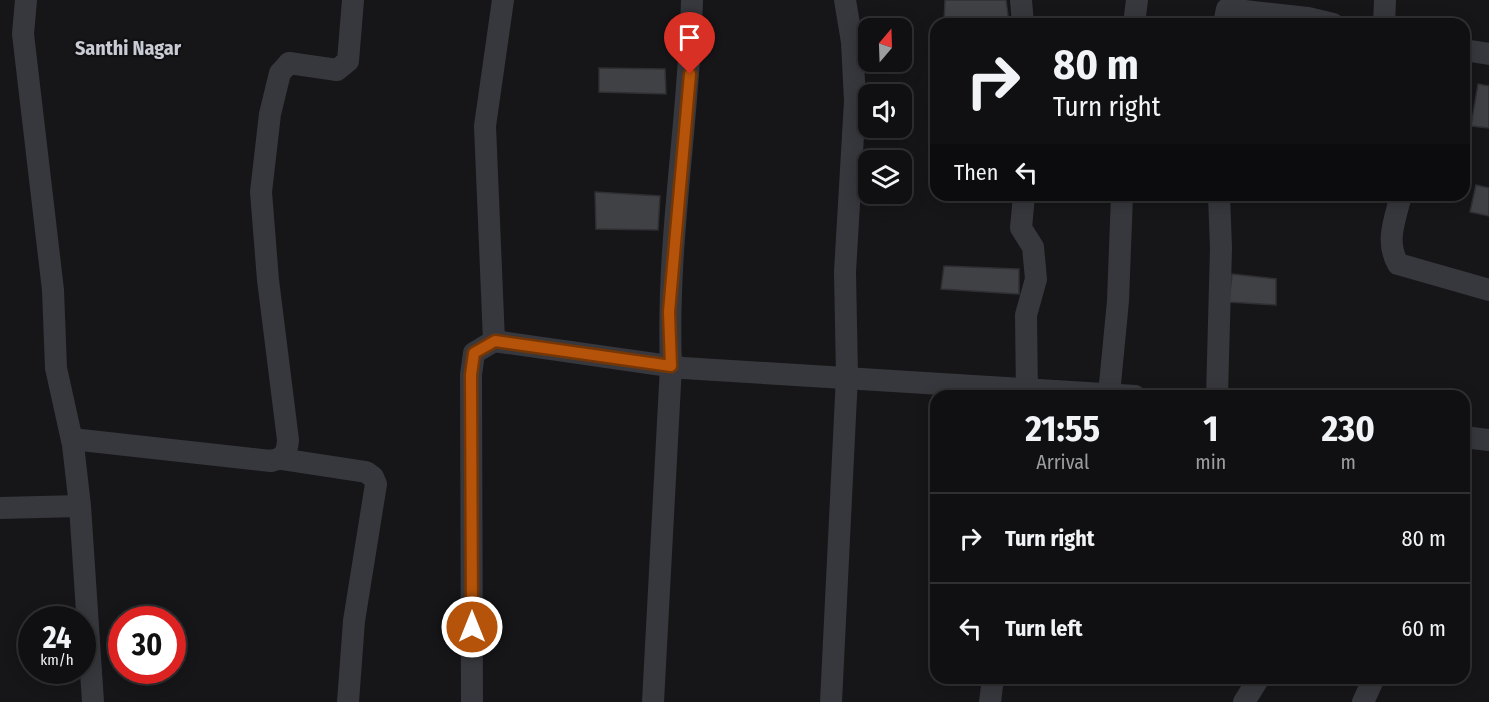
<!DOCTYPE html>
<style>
body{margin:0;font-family:"Fira Sans Condensed",sans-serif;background:#19191b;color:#f1f3f6;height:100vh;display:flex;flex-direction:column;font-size:22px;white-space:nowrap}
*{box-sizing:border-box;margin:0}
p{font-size:20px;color:#9c9d9f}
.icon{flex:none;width:33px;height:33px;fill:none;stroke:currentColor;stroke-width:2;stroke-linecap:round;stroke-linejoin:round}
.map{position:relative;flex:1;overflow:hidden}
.panel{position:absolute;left:930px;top:390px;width:540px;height:294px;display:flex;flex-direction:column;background:#101012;border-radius:18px;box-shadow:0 3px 15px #0003,0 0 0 2px #303032}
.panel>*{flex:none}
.hud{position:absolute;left:930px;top:18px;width:540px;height:183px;border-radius:18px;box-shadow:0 3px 15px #0003,0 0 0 2px #303032;background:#101012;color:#f1f3f6;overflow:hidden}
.needle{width:39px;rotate:19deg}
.fabs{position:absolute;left:858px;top:18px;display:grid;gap:12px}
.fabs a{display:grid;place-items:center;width:54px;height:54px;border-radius:12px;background:#101012;box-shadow:0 3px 15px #0003,0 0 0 2px #303032;font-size:30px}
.speed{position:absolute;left:18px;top:606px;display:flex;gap:12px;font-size:30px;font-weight:700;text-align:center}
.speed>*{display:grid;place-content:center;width:78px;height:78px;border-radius:50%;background:#101012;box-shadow:0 3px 15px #0003,0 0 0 2px #303032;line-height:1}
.speed small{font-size:15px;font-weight:400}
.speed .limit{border:9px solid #d22;background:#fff;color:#111}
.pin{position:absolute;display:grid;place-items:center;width:51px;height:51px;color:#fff;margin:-62px -26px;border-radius:50% 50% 50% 0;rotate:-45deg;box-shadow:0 0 6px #0007}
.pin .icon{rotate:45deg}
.me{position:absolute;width:66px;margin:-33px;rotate:0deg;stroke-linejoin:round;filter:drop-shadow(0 0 4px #0008)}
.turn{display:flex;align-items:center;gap:21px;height:126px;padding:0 24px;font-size:27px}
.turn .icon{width:78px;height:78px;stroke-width:2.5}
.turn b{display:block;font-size:42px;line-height:51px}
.then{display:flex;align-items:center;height:57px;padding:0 24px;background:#0003;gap:12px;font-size:22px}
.eta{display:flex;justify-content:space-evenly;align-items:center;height:102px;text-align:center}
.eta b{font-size:36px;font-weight:700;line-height:42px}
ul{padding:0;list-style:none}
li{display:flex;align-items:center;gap:18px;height:90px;padding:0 24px;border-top:2px solid #303032}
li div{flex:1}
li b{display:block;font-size:22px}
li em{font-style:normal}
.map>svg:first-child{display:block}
.building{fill:#404145;stroke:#303034;stroke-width:1.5}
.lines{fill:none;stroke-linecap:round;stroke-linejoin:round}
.minor{stroke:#37383d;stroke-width:22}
.route-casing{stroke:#753606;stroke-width:15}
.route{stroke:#b45309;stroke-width:10}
.labels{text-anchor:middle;stroke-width:4.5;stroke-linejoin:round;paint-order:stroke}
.neighbourhood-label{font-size:20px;font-weight:bold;fill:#c9ccd4;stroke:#111113}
</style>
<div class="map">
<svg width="1489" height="702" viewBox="0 0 1489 702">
<rect width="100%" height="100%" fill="#161618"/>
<!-- building -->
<g class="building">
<polygon points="945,0 1006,0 1009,23 944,24"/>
<polygon points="599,68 665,69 666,94 599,92"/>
<polygon points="1478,84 1489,86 1489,128 1471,126"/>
<polygon points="1476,185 1489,188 1489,216 1470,212"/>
<polygon points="595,192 660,196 658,230 596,229"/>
<polygon points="944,266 1019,269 1019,294 941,289"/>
<polygon points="1232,274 1276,279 1276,305 1229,302"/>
</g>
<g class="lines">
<!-- minor -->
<g class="minor">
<polyline points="26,0 23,34 53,290 56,368 73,445 80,506 93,702"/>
<polyline points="1021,0 1023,24"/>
<polyline points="1134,24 1137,0"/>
<polyline points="1224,24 1227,9 1308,18 1333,24"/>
<polyline points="1384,24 1385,0"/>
<polyline points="1464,50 1489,54"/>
<polyline points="1024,195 1021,228 1033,247 1036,279 1026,315 1027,396"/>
<path d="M1401,195C1395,220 1385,241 1398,264L1489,290"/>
<polyline points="494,341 485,126 503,0"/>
<polyline points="1109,394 1118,301 1122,195"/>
<polyline points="1217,396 1221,248 1219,195"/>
<polyline points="1464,437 1489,440"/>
<path d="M72,439L271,461C284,458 287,454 288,440L268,280L261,192L270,114L280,73L289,63L337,70L348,61L353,0"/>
<polyline points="281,459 366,472 373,477 376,484 354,621 348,702"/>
<polyline points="0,508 80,506"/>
<polyline points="472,702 471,375 474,353 494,341 683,368 1135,396"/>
<path d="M653,702L671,366C666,244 689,122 692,0"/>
<polyline points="831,702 847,376 845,272 855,101 852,42 845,0"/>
<polyline points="990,702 993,678"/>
<polyline points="1244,702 1259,678"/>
<polyline points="1363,702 1374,678"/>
</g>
</g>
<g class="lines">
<!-- route casing -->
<g class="route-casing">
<polyline id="route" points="472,627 471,375 474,353 495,341 671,366 669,312 690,74"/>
</g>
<!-- route -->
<use href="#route" class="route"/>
</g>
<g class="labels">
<!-- neighbourhood labels -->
<g class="neighbourhood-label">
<text x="128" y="55">Santhi Nagar</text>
</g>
</g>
</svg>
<div class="fabs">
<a><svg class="needle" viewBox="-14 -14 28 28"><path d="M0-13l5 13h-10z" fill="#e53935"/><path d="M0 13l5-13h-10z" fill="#9c9d9f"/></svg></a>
<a><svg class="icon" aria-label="sound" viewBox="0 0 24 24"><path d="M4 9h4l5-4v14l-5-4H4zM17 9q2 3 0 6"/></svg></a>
<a><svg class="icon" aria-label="layers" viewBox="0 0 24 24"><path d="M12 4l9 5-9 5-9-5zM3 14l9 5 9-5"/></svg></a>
</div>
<div class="speed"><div>24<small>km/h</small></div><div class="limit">30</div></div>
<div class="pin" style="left:690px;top:74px;background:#d93025"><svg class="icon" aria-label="arrive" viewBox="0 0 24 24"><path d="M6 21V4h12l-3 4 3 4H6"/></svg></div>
<svg class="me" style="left:472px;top:627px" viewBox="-20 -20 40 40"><circle r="17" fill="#b45309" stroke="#fff" stroke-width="3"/><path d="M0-11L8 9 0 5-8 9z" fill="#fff"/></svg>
<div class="hud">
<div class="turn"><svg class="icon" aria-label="right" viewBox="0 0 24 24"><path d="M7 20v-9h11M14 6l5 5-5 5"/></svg><div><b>80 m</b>Turn right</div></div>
<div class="then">Then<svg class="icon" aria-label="left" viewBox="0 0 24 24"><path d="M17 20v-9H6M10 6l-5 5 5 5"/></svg></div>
</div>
<section class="panel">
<div class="eta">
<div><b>21:55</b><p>Arrival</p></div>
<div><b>1</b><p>min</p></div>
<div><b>230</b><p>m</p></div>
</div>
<ul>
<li><svg class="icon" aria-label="right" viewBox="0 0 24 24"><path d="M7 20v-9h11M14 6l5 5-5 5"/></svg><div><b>Turn right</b></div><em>80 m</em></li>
<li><svg class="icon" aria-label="left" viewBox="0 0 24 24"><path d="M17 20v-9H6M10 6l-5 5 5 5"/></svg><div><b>Turn left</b></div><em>60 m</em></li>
</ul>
</section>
</div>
